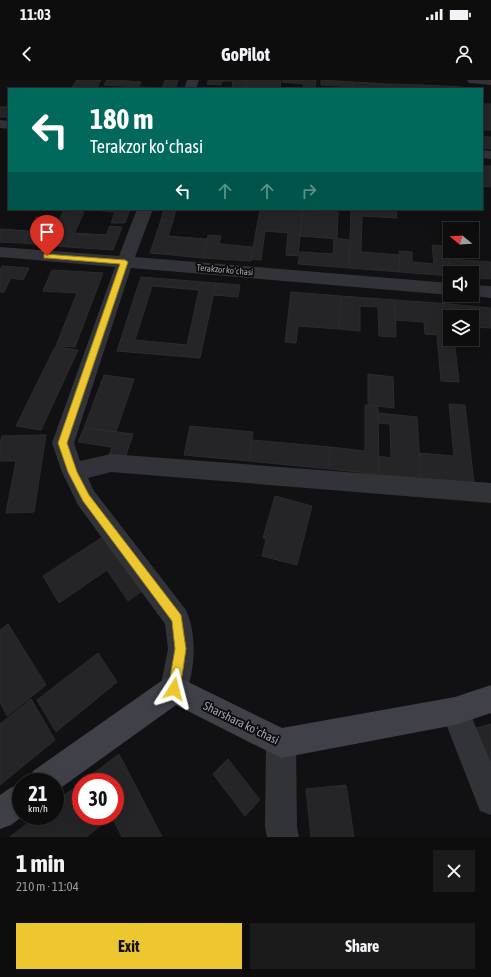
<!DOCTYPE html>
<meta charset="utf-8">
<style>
body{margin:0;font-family:"Asap Condensed",sans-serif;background:#1b1b1c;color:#f1f3f6;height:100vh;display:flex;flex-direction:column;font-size:15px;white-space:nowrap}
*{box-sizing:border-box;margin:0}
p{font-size:13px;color:#9a9c9e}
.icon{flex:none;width:22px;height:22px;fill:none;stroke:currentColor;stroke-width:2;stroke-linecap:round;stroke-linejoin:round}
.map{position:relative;height:757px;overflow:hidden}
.panel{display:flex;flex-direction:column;background:#0d0d0e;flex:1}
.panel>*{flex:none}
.banner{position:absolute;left:8px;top:8px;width:475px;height:122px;border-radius:0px;box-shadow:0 4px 16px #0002,0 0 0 1px #2d2d2e;background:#00695c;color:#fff;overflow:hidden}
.needle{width:26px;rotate:288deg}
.controls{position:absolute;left:443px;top:142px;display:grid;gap:8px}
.controls a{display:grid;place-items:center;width:36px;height:36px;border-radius:0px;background:#0d0d0e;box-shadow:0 4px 16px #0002,0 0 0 1px #2d2d2e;font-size:20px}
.speed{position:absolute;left:12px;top:693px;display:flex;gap:8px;font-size:20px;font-weight:700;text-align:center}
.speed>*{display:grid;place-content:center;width:52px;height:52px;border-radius:50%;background:#0d0d0e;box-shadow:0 4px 16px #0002,0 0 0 1px #2d2d2e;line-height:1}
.speed small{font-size:10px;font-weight:400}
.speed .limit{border:6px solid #d22;background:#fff;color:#111}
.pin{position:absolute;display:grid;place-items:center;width:34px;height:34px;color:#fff;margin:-41px -17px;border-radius:50% 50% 50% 0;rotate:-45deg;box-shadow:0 0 4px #0007}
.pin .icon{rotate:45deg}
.me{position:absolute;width:44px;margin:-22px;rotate:9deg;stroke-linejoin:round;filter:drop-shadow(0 0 3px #0008)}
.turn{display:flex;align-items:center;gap:14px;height:84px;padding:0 16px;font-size:18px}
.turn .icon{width:52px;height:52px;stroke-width:2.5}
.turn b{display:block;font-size:28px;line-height:34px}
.lanes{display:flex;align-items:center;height:38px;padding:0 16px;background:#0003;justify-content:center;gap:20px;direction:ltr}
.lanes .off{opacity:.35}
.round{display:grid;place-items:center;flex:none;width:42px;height:42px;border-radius:0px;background:#1b1b1c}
.head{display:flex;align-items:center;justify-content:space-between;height:68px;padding:0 16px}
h1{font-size:24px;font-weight:700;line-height:30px}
.cta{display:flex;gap:8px;margin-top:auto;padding:8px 16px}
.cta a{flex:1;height:46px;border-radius:0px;background:#ecc730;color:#111;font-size:16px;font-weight:700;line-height:46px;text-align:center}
.cta a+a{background:#1b1b1c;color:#f1f3f6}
.status{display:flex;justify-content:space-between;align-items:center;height:28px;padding:0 20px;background:#0d0d0e;direction:ltr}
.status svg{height:11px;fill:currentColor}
header{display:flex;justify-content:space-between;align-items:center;height:52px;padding:0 16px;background:#0d0d0e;font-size:18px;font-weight:700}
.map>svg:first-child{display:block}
.building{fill:#252427;stroke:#2c2b2f;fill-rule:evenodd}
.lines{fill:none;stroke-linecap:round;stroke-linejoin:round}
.street{fill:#323338;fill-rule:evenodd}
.secondary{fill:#404148;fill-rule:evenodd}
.route{fill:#ecc730;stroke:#99811f}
.labels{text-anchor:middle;stroke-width:4;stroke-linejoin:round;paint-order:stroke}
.far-street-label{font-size:9px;fill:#a3a6b3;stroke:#0d0c0e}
.near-street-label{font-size:12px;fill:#a3a6b3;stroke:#0d0c0e}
</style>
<div class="status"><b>11:03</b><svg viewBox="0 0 49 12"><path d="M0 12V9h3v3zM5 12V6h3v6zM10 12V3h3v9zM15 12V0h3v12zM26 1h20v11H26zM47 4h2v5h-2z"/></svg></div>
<header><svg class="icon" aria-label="back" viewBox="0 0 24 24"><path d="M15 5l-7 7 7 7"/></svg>GoPilot<svg class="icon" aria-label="person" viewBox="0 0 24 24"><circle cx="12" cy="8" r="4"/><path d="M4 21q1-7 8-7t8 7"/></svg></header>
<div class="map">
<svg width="491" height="757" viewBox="0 0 491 757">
<rect width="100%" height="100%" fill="#111113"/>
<!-- building -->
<g class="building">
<polygon points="77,0 101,0 96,9 72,7"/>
<polygon points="107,0 117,0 141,2 139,7 104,5"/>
<polygon points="165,0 178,0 175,9 140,9 141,7 162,8"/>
<polygon points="209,0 247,0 245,8 232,8 233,1 222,1 221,5 207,4"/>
<polygon points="247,0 281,0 280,9 245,9"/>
<polygon points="283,0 316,0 315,9 303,9 304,4 282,2"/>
<polygon points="321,0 353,2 353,9 341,9 341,6 321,5"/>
<polygon points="353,2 388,4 389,9 363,7 363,9 353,9"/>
<polygon points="388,4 424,5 424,9 389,9"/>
<polygon points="424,5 462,7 463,9 424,9"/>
<polygon points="9,23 9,37 0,37 0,27 6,27"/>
<rect x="482" y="24" width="9" height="13"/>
<rect x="482" y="38" width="9" height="12"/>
<polygon points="482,57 491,57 491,69 482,68"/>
<polygon points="482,86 491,86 491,107 482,106"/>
<polygon points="84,129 130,129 125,143 111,143 115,132"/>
<polygon points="164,129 176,129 173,141 161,140"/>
<polygon points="260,129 303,129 298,176 286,175 288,153 265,151 261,180 251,179"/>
<polygon points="351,129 396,130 397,138 362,136 361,172 399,175 400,192 349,188"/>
<polygon points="64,130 84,132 68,167 23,163 36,137 46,138 41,148 55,149"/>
<polygon points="303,130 338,132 337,159 300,156"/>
<polygon points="161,140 173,141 168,156 207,159 203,178 150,173"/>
<polygon points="110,146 122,147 113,170 68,167 74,153 106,155"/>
<polygon points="0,149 29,151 23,163 0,162"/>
<polygon points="208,155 221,156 219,164 253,167 251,181 203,178"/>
<polygon points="334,158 350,160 349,188 298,184 300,172 333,174"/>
<polygon points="432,165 447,166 450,196 400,192 399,171 412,172 412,182 434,184"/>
<polygon points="449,179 491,182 491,199 472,198 472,193 450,193"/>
<polygon points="2,186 29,188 23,200 11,198 4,212 0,212 0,190"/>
<polygon points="52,190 103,193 75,267 56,266 77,213 43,211"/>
<path d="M141,197L216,203L200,278L117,271ZM152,206L199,210L187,265L135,260Z"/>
<polygon points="216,203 240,205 238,217 214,215"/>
<polygon points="291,212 341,216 339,249 298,246 296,263 285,262"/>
<polygon points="341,216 395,220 396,257 379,256 378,227 360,226 360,251 339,249"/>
<polygon points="395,220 450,224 451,237 450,237 450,259 454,259 459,302 441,301 437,255 425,254 424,242 395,240"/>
<polygon points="450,224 491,228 491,248 472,247 472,237 451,237"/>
<polygon points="55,267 78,270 41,350 16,346"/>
<polygon points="368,294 393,297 394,328 368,325"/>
<polygon points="104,295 134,299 116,352 84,348"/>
<polygon points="449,324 465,325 474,404 421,399 419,373 454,376"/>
<polygon points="365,325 378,326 379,394 329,389 330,367 365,371"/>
<polygon points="378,333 417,337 421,399 379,394 378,376 391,378 390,344 378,343"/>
<polygon points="190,346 253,352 249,381 184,375"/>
<polygon points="84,348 133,354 125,378 109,375 112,367 78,362"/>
<polygon points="46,355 34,432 6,433 16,381 0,381 0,363 2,356"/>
<polygon points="252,360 330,367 329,389 249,381"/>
<polygon points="275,416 312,426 297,485 262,476 266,459 263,458"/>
<polygon points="104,456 142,511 128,521 107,490 59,523 43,496"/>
<polygon points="8,544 46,605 7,636 0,622 0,550"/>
<polygon points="98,573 117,602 56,652 37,620"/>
<polygon points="31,619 55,660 0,705 0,644"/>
<polygon points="491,644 491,700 470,650"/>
<polygon points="119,674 162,757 122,757 112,737 86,757 10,757 37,736 55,736 55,722 81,703 81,736 115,736 115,702 82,702"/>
<polygon points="228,679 260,720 245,736 213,694"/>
<polygon points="346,705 354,757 311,757 306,709"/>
</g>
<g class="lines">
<!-- street -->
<g class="street">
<polygon points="187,0 199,0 196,9 184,9"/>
<polygon points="467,0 491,0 491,5 469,3"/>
<polygon points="0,40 9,41 9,49 0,48"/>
<polygon points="482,70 491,71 491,79 482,78"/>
<path d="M137,129H153L135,177L450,203V215L131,188L74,363L80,381L111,374L491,403V423L111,392L88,398L94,411L186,530C198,557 195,592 184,619L174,623L164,619L160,609L168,569L165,544L78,425L62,392L52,363L115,187L0,177V167L119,176Z"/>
<polygon points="472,205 491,206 491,218 466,215 472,215"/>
<polygon points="455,617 465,621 491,683 491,735 480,731 441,631 445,621"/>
<polygon points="281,648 291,653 296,663 297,747 299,757 267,757 265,747 266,663 271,653"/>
</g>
<!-- secondary -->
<g class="secondary">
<polygon points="174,595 282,648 455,617 491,605 491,633 455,645 281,678 176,625 55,712 55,702 29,702 33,691 164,599"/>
<polygon points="21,704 21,736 23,736 11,745 0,749 0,715 10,708"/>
</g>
</g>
<!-- route -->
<polygon class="route" points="44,174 125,180 128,182 67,363 77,392 89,415 181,535 186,569 180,609 178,613 174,615 170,613 168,609 175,569 172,541 83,421 68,392 58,363 120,184 47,178 44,178"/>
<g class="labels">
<!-- far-street labels -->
<g class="far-street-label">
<text transform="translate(225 190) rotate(5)" y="3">Terakzor koʻchasi</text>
</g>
<!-- near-street labels -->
<g class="near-street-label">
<text transform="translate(241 643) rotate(26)" y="4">Sharshara koʻchasi</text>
</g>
</g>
</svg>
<div class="controls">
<a><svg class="needle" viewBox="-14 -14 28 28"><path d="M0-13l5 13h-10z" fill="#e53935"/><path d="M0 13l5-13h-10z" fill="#9a9c9e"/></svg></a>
<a><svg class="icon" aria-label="sound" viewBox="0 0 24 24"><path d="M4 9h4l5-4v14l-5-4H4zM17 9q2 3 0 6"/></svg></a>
<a><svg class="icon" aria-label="layers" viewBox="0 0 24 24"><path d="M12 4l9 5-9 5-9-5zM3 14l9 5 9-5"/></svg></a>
</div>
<div class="speed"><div>21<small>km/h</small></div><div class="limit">30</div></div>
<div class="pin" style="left:47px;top:176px;background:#d93025"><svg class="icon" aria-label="arrive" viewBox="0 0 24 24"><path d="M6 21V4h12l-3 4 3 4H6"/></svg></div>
<svg class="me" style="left:174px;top:609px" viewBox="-20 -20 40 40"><path d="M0-17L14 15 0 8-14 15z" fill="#ecc730" stroke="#fff" stroke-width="4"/></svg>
<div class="banner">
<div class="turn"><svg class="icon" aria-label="left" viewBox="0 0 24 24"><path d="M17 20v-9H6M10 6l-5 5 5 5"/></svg><div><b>180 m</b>Terakzor koʻchasi</div></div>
<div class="lanes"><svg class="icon" aria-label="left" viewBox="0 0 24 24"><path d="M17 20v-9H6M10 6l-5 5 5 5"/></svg><svg class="icon off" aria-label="ahead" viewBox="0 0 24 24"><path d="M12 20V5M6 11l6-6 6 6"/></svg><svg class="icon off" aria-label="ahead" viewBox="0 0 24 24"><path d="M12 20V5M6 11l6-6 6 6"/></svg><svg class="icon off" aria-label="right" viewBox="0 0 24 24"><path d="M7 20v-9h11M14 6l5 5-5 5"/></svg></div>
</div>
</div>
<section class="panel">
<div class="head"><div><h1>1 min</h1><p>210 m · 11:04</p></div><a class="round"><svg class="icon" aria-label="close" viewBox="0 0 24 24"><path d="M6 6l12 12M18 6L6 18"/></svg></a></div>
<div class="cta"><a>Exit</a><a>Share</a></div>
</section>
